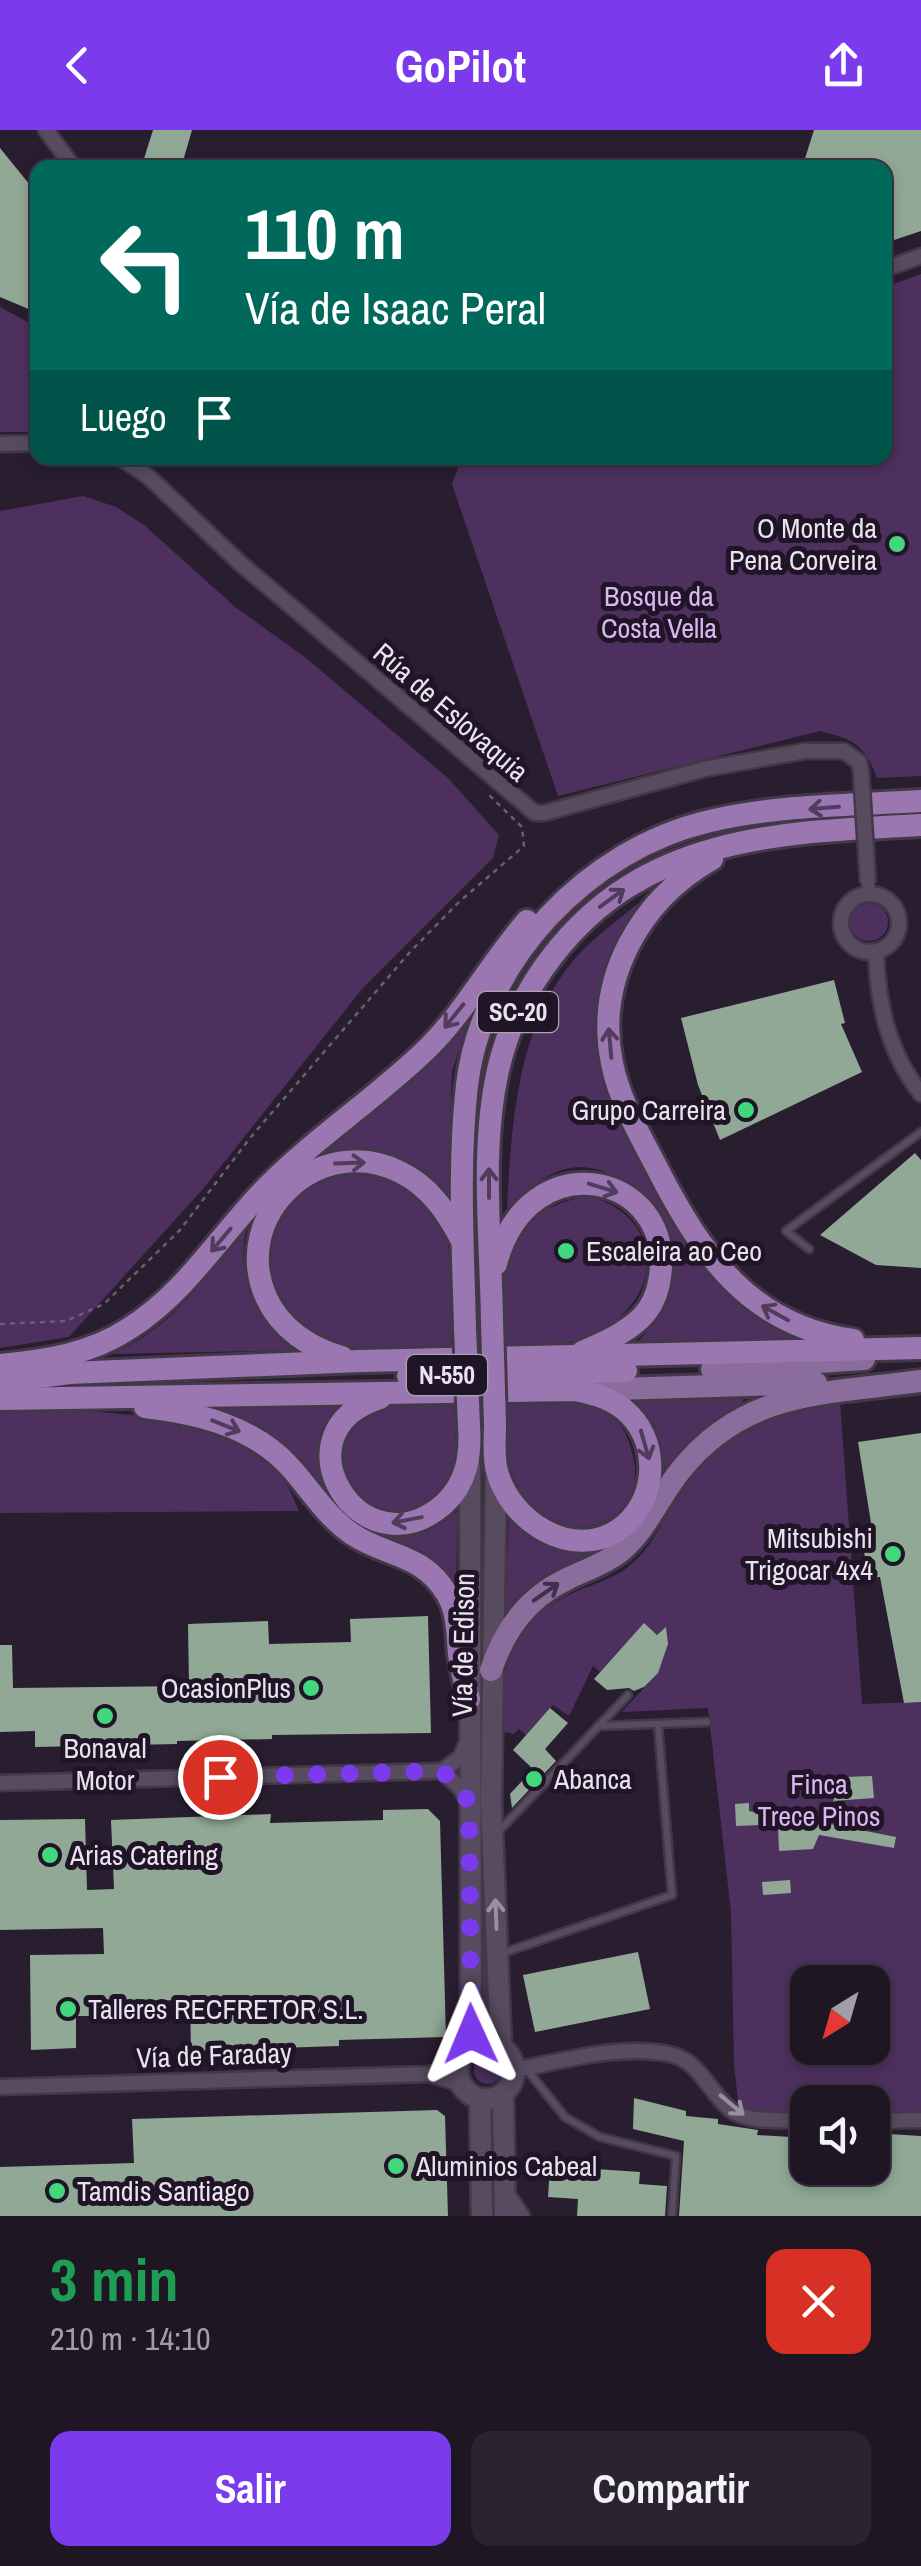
<!DOCTYPE html>
<html lang="es">
<meta charset="utf-8">
<style>
body{margin:0;font-family:"Archivo Narrow",sans-serif;background:#2c2331;color:#f1f3f6;height:100vh;display:flex;flex-direction:column;font-size:38px;white-space:nowrap}
*{box-sizing:border-box;margin:0}
p{font-size:32px;color:#a19fa6}
.icon{flex:none;width:55px;height:55px;fill:none;stroke:currentColor;stroke-width:2;stroke-linecap:round;stroke-linejoin:round}
.map{position:relative;height:2086px;overflow:hidden}
.drawer{display:flex;flex-direction:column;background:#1f1624;flex:1}
.drawer>*{flex:none}
.guide{position:absolute;left:30px;top:30px;width:862px;height:305px;border-radius:20px;box-shadow:0 5px 15px #0003,0 0 0 2px #3c3541;background:#00695c;color:#fff;overflow:hidden}
.needle{width:65px;rotate:217deg}
.tools{position:absolute;left:790px;top:1835px;display:grid;gap:20px}
.tools a{display:grid;place-items:center;width:100px;height:100px;border-radius:20px;background:#1f1624;box-shadow:0 5px 15px #0003,0 0 0 2px #3c3541;font-size:50px}
.pin{position:absolute;display:grid;place-items:center;width:85px;height:85px;color:#fff;margin:-42px;border:5px solid #fff;border-radius:50%;box-shadow:0 2px 10px #0007}
.me{position:absolute;width:110px;margin:-55px;rotate:359deg;stroke-linejoin:round;filter:drop-shadow(0 0 8px #0008)}
.turn{display:flex;align-items:center;gap:35px;height:210px;padding:0 50px;font-size:45px}
.turn .icon{width:130px;height:130px;stroke-width:2.5}
.turn b{display:block;font-size:70px;line-height:85px}
.then{display:flex;align-items:center;height:95px;padding:0 50px;background:#0003;gap:20px;font-size:38px}
.round{display:grid;place-items:center;flex:none;width:105px;height:105px;border-radius:20px;background:#2c2331}
.overview{display:flex;align-items:center;justify-content:space-between;height:170px;padding:0 50px}
h1{font-size:60px;font-weight:700;line-height:75px;color:#1e9e55}
.button{display:flex;gap:20px;margin-top:auto;padding:20px 50px}
.button a{flex:1;height:115px;border-radius:20px;background:#7c3aed;color:#fff;font-size:40px;font-weight:700;line-height:115px;text-align:center}
.button a+a{background:#2c2331;color:#f1f3f6}
header{display:flex;justify-content:space-between;align-items:center;height:130px;padding:0 50px;background:#7c3aed;color:#fff;font-size:45px;font-weight:700}
.map>svg:first-child{display:block}
.green{fill:#4d305e;fill-rule:evenodd}
.building{fill:#90a895}
.lines{fill:none;stroke-linecap:round;stroke-linejoin:round}
.service-casing{stroke:#423847;stroke-width:11}
.minor-casing{stroke:#423847;stroke-width:19}
.secondary-casing{stroke:#423847;stroke-width:25}
.primary-casing{stroke:#423847;stroke-width:28}
.trunk-casing{stroke:#423847;stroke-width:28}
.path{stroke:#695f70;stroke-width:2.5;stroke-dasharray:5 5;stroke-linecap:butt}
.service{stroke:#584b60;stroke-width:6}
.minor{stroke:#584b60;stroke-width:14}
.secondary{stroke:#584b60;stroke-width:20}
.primary{stroke:#8a6c9d;stroke-width:22}
.trunk{stroke:#9b77b2;stroke-width:22}
.minor-bridge-casing{stroke:#423847;stroke-width:19;stroke-linecap:butt}
.trunk-bridge-casing{stroke:#423847;stroke-width:28;stroke-linecap:butt}
.minor-bridge{stroke:#584b60;stroke-width:14}
.trunk-bridge{stroke:#9b77b2;stroke-width:22}
.oneway{stroke:#513c5e}
.oneway2{stroke:#402f4a}
.oneway3{stroke:#9a8fa0}
.route{stroke:#7c3aed;stroke-width:18;stroke-dasharray:0 32.4}
.poi-dot{fill:#41d77c;stroke:#201526;stroke-width:4}
.labels{text-anchor:middle;stroke-width:10;stroke-linejoin:round;paint-order:stroke}
.shield{fill:#201526;stroke:#ada4b3;stroke-width:2.5}
.shield-label{font-size:25px;font-weight:bold;fill:#eae2ef}
.poi-label{font-size:28px;fill:#eae2ef;stroke:#201526;text-anchor:start}
.park-label{font-size:28px;fill:#dbb7f2;stroke:#201526}
.street-label{font-size:28px;fill:#eae2ef;stroke:#201526}
</style>
<header><svg class="icon" aria-label="back" viewBox="0 0 24 24"><path d="M15 5l-7 7 7 7"/></svg>GoPilot<svg class="icon" aria-label="share" viewBox="0 0 24 24"><path d="M12 15V3M7 8l5-5 5 5M5 13v7h14v-7"/></svg></header>
<div class="map">
<svg width="921" height="2086" viewBox="0 0 921 2086">
<rect width="100%" height="100%" fill="#291e30"/>
<!-- green -->
<g class="green">
<path d="M921,144V646L877,648C864,614 855,610 820,601L558,666L452,354L462,328H885V157Z"/>
<polygon points="0,177 37,197 37,302 0,302"/>
<polygon points="83,366 116,377 144,395 234,476 306,528 448,648 499,705 493,728 362,859 202,1060 69,1207 0,1218 0,381"/>
<path d="M655,760L598,900L683,1103L710,1144L766,1188L816,1213L636,1215C650,1197 667,1178 672,1156C674,1145 676,1127 674,1117C667,1077 620,1038 580,1037C551,1037 527,1060 507,1078C512,986 518,881 589,814C610,795 633,778 655,760Z"/>
<circle cx="869" cy="792" r="19"/>
<path d="M473,876L452,942L448,1069C421,1024 362,1009 315,1025Z"/>
<path d="M355,1038C372,1044 393,1048 408,1056C465,1088 451,1171 451,1225L373,1227L309,1206L279,1181L265,1134L280,1075L300,1051Z"/>
<path d="M588,1066C661,1085 667,1161 603,1199C572,1217 539,1217 504,1218C500,1141 497,1083 588,1066Z"/>
<path d="M247,1096C234,1151 257,1188 300,1220L111,1224C171,1200 208,1145 247,1096Z"/>
<polygon points="630,1263 744,1263 742,1277 705,1300 667,1348 655,1296"/>
<path d="M454,1268L456,1318L451,1351L427,1380L372,1384L341,1348C342,1336 340,1321 343,1309C352,1268 422,1270 454,1268Z"/>
<path d="M506,1268C536,1268 577,1268 605,1282C620,1290 627,1304 631,1319C658,1402 545,1430 513,1345C504,1321 507,1292 506,1268Z"/>
<path d="M351,1272L333,1293L352,1388C388,1415 425,1408 458,1381L456,1459L423,1424L377,1407L347,1389L318,1357L184,1275Z"/>
<path d="M840,1272L862,1574L921,1572V1981L873,1983L872,1972H808L807,1985L739,1979L734,1935L731,1782L708,1578L622,1582C645,1556 671,1536 666,1498L657,1505L644,1494L600,1542L593,1536L569,1586L553,1575L526,1605L519,1599L514,1604L501,1601C502,1535 507,1494 573,1463C590,1455 613,1449 628,1437C654,1417 663,1388 680,1362C721,1298 769,1283 840,1272ZM808,1852H872V1918H808Z"/>
<path d="M0,1280C83,1278 221,1281 281,1346C289,1355 294,1370 299,1381L0,1383Z"/>
<polygon points="509,1386 527,1403 543,1411 633,1402 504,1495"/>
<polygon points="477,1695 484,1695 489,1903 480,1903"/>
<circle cx="488" cy="1940" r="14"/>
</g>
<!-- building -->
<g class="building">
<polygon points="153,0 192,0 181,38 141,38"/>
<polygon points="814,0 921,0 921,101 885,113 885,38 802,38"/>
<polygon points="0,18 38,65 38,183 0,167"/>
<polygon points="834,850 845,893 841,894 862,942 720,1010 698,955 681,888"/>
<polygon points="915,1023 921,1030 921,1138 876,1135 820,1105"/>
<polygon points="921,1303 921,1572 904,1573 880,1447 867,1448 862,1400 872,1399 858,1312"/>
<polygon points="428,1486 431,1603 272,1605 272,1609 177,1611 177,1614 35,1617 35,1601 0,1602 0,1515 12,1515 13,1558 189,1556 188,1494 268,1491 269,1514 351,1512 350,1489"/>
<polygon points="644,1493 657,1505 666,1497 668,1514 658,1543 644,1557 634,1561 629,1558 607,1560 594,1549"/>
<polygon points="550,1578 568,1593 545,1619 556,1631 512,1678 510,1664 533,1639 513,1620"/>
<polygon points="872,1646 874,1668 833,1671 845,1647"/>
<polygon points="749,1673 749,1681 759,1683 760,1695 736,1696 735,1674"/>
<polygon points="428,1679 440,1691 446,1907 339,1910 339,1916 191,1921 190,1870 105,1871 106,1886 76,1886 76,1918 31,1920 30,1825 104,1824 103,1798 0,1800 0,1690 85,1689 87,1760 114,1759 111,1690 271,1684 270,1693 383,1690 383,1680"/>
<polygon points="825,1693 896,1707 894,1718 819,1705 813,1719 779,1721 778,1695"/>
<polygon points="790,1750 791,1763 763,1765 762,1752"/>
<polygon points="638,1822 650,1879 535,1902 523,1845"/>
<polygon points="634,1968 686,1981 686,1986 718,1989 718,1994 758,2000 757,2005 808,2008 808,2038 872,2038 872,2003 921,2006 921,2086 679,2086 684,2011 633,1999"/>
<polygon points="437,1980 445,1986 448,2086 0,2086 0,2037 134,2033 132,1989"/>
<polygon points="550,2036 640,2042 639,2054 667,2056 665,2086 577,2086 578,2069 548,2067"/>
</g>
<g class="lines">
<!-- service casing -->
<g class="service-casing">
<g id="service">
<polyline points="809,1119 786,1101 921,1002"/>
<polyline points="598,1596 707,1592"/>
<polyline points="498,1702 628,1565"/>
<polyline points="503,1823 672,1765 658,1594"/>
<polyline points="528,1941 565,1987 600,2007 676,2026 672,2086"/>
</g>
</g>
<!-- minor casing -->
<g class="minor-casing">
<g id="minor">
<polyline points="46,0 74,38"/>
<polyline points="885,139 921,126"/>
<polyline points="0,314 38,313"/>
<polyline points="121,328 149,347 240,433 535,683 544,683 704,639 805,621 844,621 859,632 861,641"/>
<circle cx="870" cy="793" r="29"/>
<path d="M876,822C878,876 888,921 921,964"/>
<polyline points="468,1611 460,1628 442,1641 461,1659 469,1673"/>
<polyline points="0,1653 442,1641"/>
<path d="M515,1940C564,1931 618,1914 669,1924C700,1930 709,1963 731,1980C749,1994 786,1989 808,1991"/>
<polyline points="430,1944 450,1937 460,1929"/>
<polyline points="0,1957 429,1944 461,1954"/>
<polyline points="872,1991 921,1990"/>
<polyline points="506,2062 522,2086"/>
</g>
</g>
<!-- secondary casing -->
<g class="secondary-casing">
<g id="secondary">
<polyline points="470,1334 471,1917"/>
<polyline points="496,1344 491,1673 501,1917"/>
<circle cx="486" cy="1941" r="28"/>
<polyline points="503,1965 505,2086"/>
<polyline points="480,1969 482,2086"/>
</g>
</g>
<!-- primary casing -->
<g class="primary-casing">
<g id="primary">
<polyline points="712,1239 864,1229"/>
<polyline points="583,1260 816,1253"/>
<path d="M491,1540C505,1499 527,1468 567,1449C585,1440 605,1434 621,1421C647,1399 659,1367 680,1341C745,1259 827,1264 921,1251"/>
</g>
</g>
<!-- trunk casing -->
<g class="trunk-casing">
<g id="trunk">
<path d="M712,729C640,770 595,849 612,933C619,970 640,1005 657,1038C701,1124 750,1196 853,1210"/>
<path d="M496,1134C528,1010 675,1042 660,1147C658,1162 652,1177 641,1188C624,1204 603,1213 582,1222"/>
<path d="M492,1191C491,1109 480,1021 498,940C508,897 527,858 554,824C647,705 782,702 921,695"/>
<path d="M465,1198C463,1117 458,1035 467,955C482,830 588,719 710,691C777,675 852,675 921,671"/>
<path d="M342,1227C309,1218 280,1198 266,1167C230,1085 319,1001 400,1042C429,1056 446,1081 461,1109"/>
<path d="M0,1235C45,1231 91,1224 130,1198C185,1163 218,1108 262,1062C314,1008 376,969 429,917C466,880 492,831 527,791"/>
<polyline points="408,1246 626,1241"/>
<polyline points="0,1252 69,1243 360,1231 921,1218"/>
<path d="M380,1268C272,1302 362,1446 444,1374C467,1353 471,1325 469,1296"/>
<path d="M0,1269L575,1260C595,1264 615,1269 630,1285C661,1317 656,1375 618,1400C571,1431 509,1390 497,1341C493,1327 495,1309 495,1295"/>
<path d="M145,1277C197,1283 253,1296 290,1337C311,1360 326,1386 352,1404C386,1427 423,1423 447,1464C458,1483 457,1503 459,1524C461,1539 465,1554 469,1569"/>
</g>
</g>
<!-- path -->
<g class="path">
<polyline points="77,328 104,331"/>
<polyline points="0,1194 66,1191 104,1174 180,1100 250,1008 410,822 459,772 524,716 522,697 488,664"/>
</g>
<!-- service -->
<use href="#service" class="service"/>
<!-- minor -->
<use href="#minor" class="minor"/>
<!-- secondary -->
<use href="#secondary" class="secondary"/>
<!-- primary -->
<use href="#primary" class="primary"/>
<!-- trunk -->
<use href="#trunk" class="trunk"/>
<!-- minor-bridge casing -->
<g class="minor-bridge-casing">
<polyline id="minor-bridge" points="861,641 868,753"/>
</g>
<!-- trunk-bridge casing -->
<g class="trunk-bridge-casing">
<g id="trunk-bridge">
<polyline points="492,1191 495,1295"/>
<polyline points="465,1198 469,1296"/>
</g>
</g>
<!-- minor-bridge -->
<use href="#minor-bridge" class="minor-bridge"/>
<!-- trunk-bridge -->
<use href="#trunk-bridge" class="trunk-bridge"/>
</g>
<!-- one-way arrows -->
<defs><path id="oneway-shaft" d="M-6 0H5M1.5-3L5.5 0L1.5 3" fill="none" stroke-width="1.6" stroke-linecap="round" stroke-linejoin="round" transform="scale(2.5)"/></defs>
<g class="oneway">
<use href="#oneway-shaft" transform="translate(824 678) rotate(175)"/>
<use href="#oneway-shaft" transform="translate(612 768) rotate(-36)"/>
<use href="#oneway-shaft" transform="translate(454 886) rotate(129)"/>
<use href="#oneway-shaft" transform="translate(610 913) rotate(-95)"/>
<use href="#oneway-shaft" transform="translate(350 1033) rotate(-2)"/>
<use href="#oneway-shaft" transform="translate(489 1053) rotate(-90)"/>
<use href="#oneway-shaft" transform="translate(603 1058) rotate(17)"/>
<use href="#oneway-shaft" transform="translate(221 1110) rotate(130)"/>
<use href="#oneway-shaft" transform="translate(775 1183) rotate(-151)"/>
<use href="#oneway-shaft" transform="translate(226 1296) rotate(22)"/>
<use href="#oneway-shaft" transform="translate(645 1315) rotate(74)"/>
<use href="#oneway-shaft" transform="translate(407 1390) rotate(169)"/>
</g>
<use class="oneway2" href="#oneway-shaft" transform="translate(546 1462) rotate(-35)"/>
<g class="oneway3">
<use href="#oneway-shaft" transform="translate(496 1784) rotate(-92)"/>
<use href="#oneway-shaft" transform="translate(732 1975) rotate(40)"/>
</g>
<g class="lines">
<!-- route -->
<polyline class="route" points="220,1647 442,1641 461,1659 469,1673 471,1904"/>
</g>
<!-- markers -->
<g class="poi-dot">
<circle cx="897" cy="414" r="10"/>
<circle cx="746" cy="980" r="10"/>
<circle cx="566" cy="1121" r="10"/>
<circle cx="893" cy="1424" r="10"/>
<circle cx="311" cy="1558" r="10"/>
<circle cx="105" cy="1586" r="10"/>
<circle cx="534" cy="1649" r="10"/>
<circle cx="50" cy="1725" r="10"/>
<circle cx="68" cy="1879" r="10"/>
<circle cx="396" cy="2036" r="10"/>
<circle cx="57" cy="2061" r="10"/>
</g>
<g class="labels">
<!-- shield labels -->
<g class="shield">
<rect x="478" y="862" width="80" height="40" rx="8"/>
<rect x="407" y="1225" width="80" height="40" rx="8"/>
</g>
<g class="shield-label">
<text x="518" y="891">SC-20</text>
<text x="447" y="1254">N-550</text>
</g>
<!-- poi labels -->
<g class="poi-label">
<text x="877" y="408" text-anchor="end">O Monte da<tspan x="877" dy="32">Pena Corveira</tspan></text>
<text x="726" y="990" text-anchor="end">Grupo Carreira</text>
<text x="586" y="1131">Escaleira ao Ceo</text>
<text x="873" y="1418" text-anchor="end">Mitsubishi<tspan x="873" dy="32">Trigocar 4x4</tspan></text>
<text x="291" y="1568" text-anchor="end">OcasionPlus</text>
<text x="105" y="1628" text-anchor="middle">Bonaval<tspan x="105" dy="32">Motor</tspan></text>
<text x="554" y="1659">Abanca</text>
<text x="70" y="1735">Arias Catering</text>
<text x="88" y="1889">Talleres RECFRETOR S.L.</text>
<text x="416" y="2046">Aluminios Cabeal</text>
<text x="77" y="2071">Tamdis Santiago</text>
</g>
<!-- park labels -->
<g class="park-label">
<text x="659" y="476">Bosque da<tspan x="659" dy="32">Costa Vella</tspan></text>
<text x="819" y="1664">Finca<tspan x="819" dy="32">Trece Pinos</tspan></text>
</g>
<!-- street labels -->
<g class="street-label">
<text transform="translate(451 582) rotate(41)" y="10">Rúa de Eslovaquia</text>
<text transform="translate(463 1515) rotate(-89)" y="10">Vía de Edison</text>
<text transform="translate(214 1925) rotate(-2)" y="10">Vía de Faraday</text>
</g>
</g>
</svg>
<div class="tools">
<a><svg class="needle" viewBox="-14 -14 28 28"><path d="M0-13l5 13h-10z" fill="#e53935"/><path d="M0 13l5-13h-10z" fill="#a19fa6"/></svg></a>
<a><svg class="icon" aria-label="sound" viewBox="0 0 24 24"><path d="M4 9h4l5-4v14l-5-4H4zM17 9q2 3 0 6"/></svg></a>
</div>
<div class="pin" style="left:220px;top:1647px;background:#d93025"><svg class="icon" aria-label="arrive" viewBox="0 0 24 24"><path d="M6 21V4h12l-3 4 3 4H6"/></svg></div>
<svg class="me" style="left:471px;top:1904px" viewBox="-20 -20 40 40"><path d="M0-17L14 15 0 8-14 15z" fill="#7c3aed" stroke="#fff" stroke-width="4"/></svg>
<div class="guide">
<div class="turn"><svg class="icon" aria-label="left" viewBox="0 0 24 24"><path d="M17 20v-9H6M10 6l-5 5 5 5"/></svg><div><b>110 m</b>Vía de Isaac Peral</div></div>
<div class="then">Luego<svg class="icon" aria-label="arrive" viewBox="0 0 24 24"><path d="M6 21V4h12l-3 4 3 4H6"/></svg></div>
</div>
</div>
<section class="drawer">
<div class="overview"><div><h1>3 min</h1><p>210 m · 14:10</p></div><a class="round" style="background:#d93025;color:#fff"><svg class="icon" aria-label="close" viewBox="0 0 24 24"><path d="M6 6l12 12M18 6L6 18"/></svg></a></div>
<div class="button"><a>Salir</a><a>Compartir</a></div>
</section>
